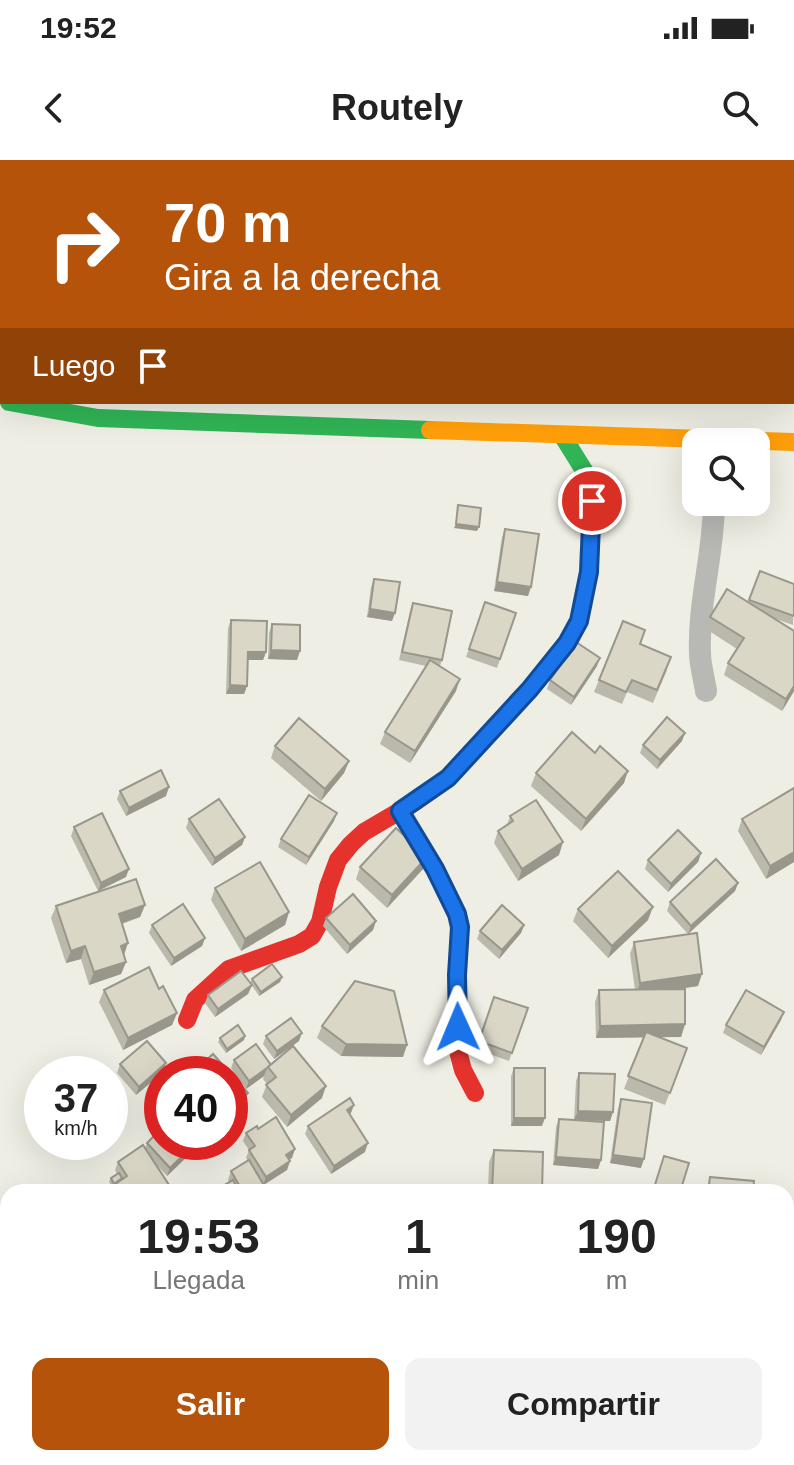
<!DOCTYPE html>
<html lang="es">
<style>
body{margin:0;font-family:Arial,sans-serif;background:#f2f2f2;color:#222;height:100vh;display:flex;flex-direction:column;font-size:30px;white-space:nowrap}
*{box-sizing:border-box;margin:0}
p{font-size:26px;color:#767676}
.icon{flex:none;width:44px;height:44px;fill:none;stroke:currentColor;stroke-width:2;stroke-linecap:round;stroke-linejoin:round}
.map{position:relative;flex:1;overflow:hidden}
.drawer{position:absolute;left:0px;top:1024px;width:794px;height:282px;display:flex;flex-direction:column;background:#fff;border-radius:24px 24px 0 0;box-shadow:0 8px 32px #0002}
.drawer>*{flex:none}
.top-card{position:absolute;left:0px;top:0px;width:794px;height:244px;box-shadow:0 8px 32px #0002;background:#b45309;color:#fff;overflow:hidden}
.controls{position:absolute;left:682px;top:268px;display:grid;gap:16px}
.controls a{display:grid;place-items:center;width:88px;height:88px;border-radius:16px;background:#fff;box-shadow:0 8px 32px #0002;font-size:40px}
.speed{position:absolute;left:24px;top:896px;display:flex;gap:16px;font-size:40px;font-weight:700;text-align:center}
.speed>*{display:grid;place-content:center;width:104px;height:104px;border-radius:50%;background:#fff;box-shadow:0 8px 32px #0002;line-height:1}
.speed small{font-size:20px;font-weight:400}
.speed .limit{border:12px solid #d22;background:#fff;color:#111}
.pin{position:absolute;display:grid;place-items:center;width:68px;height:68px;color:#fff;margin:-34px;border:4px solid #fff;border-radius:50%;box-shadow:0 2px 8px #0007}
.me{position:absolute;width:88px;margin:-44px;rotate:359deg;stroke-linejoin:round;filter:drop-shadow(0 0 6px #0008)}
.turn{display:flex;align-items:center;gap:28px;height:168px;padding:0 32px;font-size:36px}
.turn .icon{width:104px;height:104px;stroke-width:2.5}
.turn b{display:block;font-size:56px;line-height:68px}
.then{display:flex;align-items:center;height:76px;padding:0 32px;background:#0003;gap:16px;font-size:30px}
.eta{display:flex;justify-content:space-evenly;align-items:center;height:136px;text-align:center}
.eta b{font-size:48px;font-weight:600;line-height:56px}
.cta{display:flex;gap:16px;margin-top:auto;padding:16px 32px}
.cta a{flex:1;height:92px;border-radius:16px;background:#b45309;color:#fff;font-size:32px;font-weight:600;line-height:92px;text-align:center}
.cta a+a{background:#f2f2f2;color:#222}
.status{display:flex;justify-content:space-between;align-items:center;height:56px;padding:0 40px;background:#fff;direction:ltr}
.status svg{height:22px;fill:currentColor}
header{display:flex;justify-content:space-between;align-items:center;height:104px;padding:0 32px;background:#fff;font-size:36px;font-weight:600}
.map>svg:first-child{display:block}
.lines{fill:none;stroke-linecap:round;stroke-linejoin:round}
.street{stroke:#b8b8b5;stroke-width:22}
.fast{stroke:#30b455;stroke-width:18}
.slow{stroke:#ff9f0a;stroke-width:18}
.jam{stroke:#e5322d;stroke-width:18}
.wall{fill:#bbb9ab}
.shaded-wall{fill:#99968b}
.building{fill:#dad7c7;stroke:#99968b;stroke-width:2}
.route-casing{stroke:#114b97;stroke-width:20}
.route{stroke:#1a73e8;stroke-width:14}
</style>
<div class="status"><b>19:52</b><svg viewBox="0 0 49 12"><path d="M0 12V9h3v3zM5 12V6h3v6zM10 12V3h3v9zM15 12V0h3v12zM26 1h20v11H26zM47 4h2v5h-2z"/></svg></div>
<header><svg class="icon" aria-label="back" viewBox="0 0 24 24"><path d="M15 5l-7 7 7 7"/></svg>Routely<svg class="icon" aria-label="search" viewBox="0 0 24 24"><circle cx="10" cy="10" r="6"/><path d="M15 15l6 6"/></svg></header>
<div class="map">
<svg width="794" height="1305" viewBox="0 0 794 1305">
<rect width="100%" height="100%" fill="#eeeee4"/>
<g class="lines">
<!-- street -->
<g class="street">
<polyline points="296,2 297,0"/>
<polyline points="0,7 2,8"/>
<path d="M706,531C704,518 700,505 700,493C698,442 714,393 714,342"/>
<polyline points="678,1298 678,1305"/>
</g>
<!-- fast -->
<g class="fast">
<polyline points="9,242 98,258 430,270"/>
<polyline points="447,619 530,529 567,483 579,461 589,412 592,341 585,312 562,275"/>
</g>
<!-- slow -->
<polyline class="slow" points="430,270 794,282"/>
<!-- jam -->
<g class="jam">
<polyline points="400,651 435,709 457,754 460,767 457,815 458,891 463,910 475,933"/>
<polyline points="187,860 195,840 229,809 299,784 312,776 320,762 328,727 338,700 351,684 364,672 415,642 447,619"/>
</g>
</g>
<!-- wall -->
<g class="wall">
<polygon points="505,369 528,436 494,431 502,377"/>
<polygon points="760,411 794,424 793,465 773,458 794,531 782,551 724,515 728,503 737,489 706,469 710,457 748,442"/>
<polygon points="374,419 392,461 367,457 371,427"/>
<polygon points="485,442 516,453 497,508 466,497"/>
<polygon points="413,443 442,500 440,506 456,531 410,603 380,584 385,572 426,506 399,500 410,451"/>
<polygon points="231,460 266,492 263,500 248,500 247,526 244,534 226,534 228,468"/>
<polygon points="272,464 297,500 268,499 269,473"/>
<polygon points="640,484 667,510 653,543 627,532 622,544 594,532 599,520"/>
<polygon points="597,506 571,545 547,529 550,520"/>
<polygon points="682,581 657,609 640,593 643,585"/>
<polygon points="275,586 349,601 344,613 321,641 271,598"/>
<polygon points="536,613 624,623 581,671 531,626"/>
<polygon points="794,628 794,702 766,719 738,671 742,659"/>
<polygon points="120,631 166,636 126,656 117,639"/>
<polygon points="510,656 559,695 518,721 494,683 498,671 507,665"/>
<polygon points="189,659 245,677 242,685 212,706 186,668"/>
<polygon points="334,661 306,705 278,687 281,679"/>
<polygon points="74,667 126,717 98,731 71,676"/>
<polygon points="701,693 698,702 668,732 645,709 648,700"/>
<polygon points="427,697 423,709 387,748 356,719 360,707"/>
<polygon points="738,723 735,731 688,774 667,751 670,742"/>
<polygon points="215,728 289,752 285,765 241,791 211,740"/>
<polygon points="145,745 140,757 122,764 124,795 126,802 121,814 89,825 81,799 66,803 51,758 56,746"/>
<polygon points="578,749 648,760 608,798 573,761"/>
<polygon points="326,758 376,761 373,770 347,794 323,766"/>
<polygon points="152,765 205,778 202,786 171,806 149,773"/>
<polygon points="524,765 521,773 499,799 477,779 480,771"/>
<polygon points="634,782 698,826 679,829 685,864 681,877 659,877 687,888 665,945 624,929 644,877 596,878 595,842 599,830 635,830 630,794"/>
<polygon points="282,817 280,822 259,836 250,823 252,819"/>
<polygon points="252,825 248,834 215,857 205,843 208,835"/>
<polygon points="159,829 177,853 172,865 123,890 99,842 104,830"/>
<polygon points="494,837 528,848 509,901 476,889"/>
<polygon points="781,860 761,895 723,873 726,865"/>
<polygon points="322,866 403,897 341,896 317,878"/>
<polygon points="245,876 244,880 226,893 218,882 220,878"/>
<polygon points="266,876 299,881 274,899 263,884"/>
<polygon points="234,900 271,905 322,938 287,967 262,937 267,924 263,919 264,916 246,929 231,908"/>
<polygon points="120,904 163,912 136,935 117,913"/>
<polygon points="514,908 542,966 511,966 511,916"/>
<polygon points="579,913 613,952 610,961 574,960 576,921"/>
<polygon points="621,939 641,1008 610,1003 618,948"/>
<polygon points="351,953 350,954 365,992 331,1014 305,974 308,966"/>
<polygon points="559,959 601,1000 598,1009 553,1005 556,967"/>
<polygon points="258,969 292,998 289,1000 290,1001 287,1010 264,1025 268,1032 213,1032 229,1022 228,1020 231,1011 248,1001 246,998 249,990 243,981 246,973"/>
<polygon points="147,983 196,988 167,1016 154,1002 173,1032 107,1032 108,1029 112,1027 109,1022 111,1018 117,1014 115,1010 118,1002 145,988"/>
<polygon points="494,990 542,1032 488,1032 489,1002"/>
<polygon points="634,1298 650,1298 647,1305"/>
</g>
<!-- shaded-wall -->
<g class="shaded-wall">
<rect x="0" y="50" width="2" height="12"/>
<polygon points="456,364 479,367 477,371 454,368"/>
<polygon points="497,422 531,427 528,436 494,431"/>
<polygon points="370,449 395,453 392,461 367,457"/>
<polygon points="271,490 300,491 297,500 268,499"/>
<polygon points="248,492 266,492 263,500 245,500"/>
<polygon points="600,498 597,506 571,545 574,537"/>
<polygon points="460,519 456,531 410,603 415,591"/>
<polygon points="230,525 247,526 244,534 226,534"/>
<polygon points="794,526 794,531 782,551 786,539"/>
<polygon points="685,573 682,581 657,609 660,600"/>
<polygon points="349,601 344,613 321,641 325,629"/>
<polygon points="628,611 624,623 581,671 586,659"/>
<polygon points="169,627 166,636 126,656 129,648"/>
<polygon points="337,653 334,661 306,705 309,697"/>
<polygon points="245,677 242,685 212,706 215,698"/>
<polygon points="563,682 559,695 518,721 522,709"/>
<polygon points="794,692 794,702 766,719 770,706"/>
<polygon points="701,693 698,702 668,732 671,724"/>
<polygon points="427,697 423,709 387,748 392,735"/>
<polygon points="129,709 126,717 98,731 101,723"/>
<polygon points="738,723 735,731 688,774 691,766"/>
<polygon points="145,745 140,757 114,766 119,754"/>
<polygon points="653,747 648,760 608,798 612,786"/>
<polygon points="289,752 285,765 241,791 245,779"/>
<polygon points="376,761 373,770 347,794 350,785"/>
<polygon points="524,765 521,773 499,799 502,790"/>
<polygon points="205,778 202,786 171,806 174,798"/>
<polygon points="128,783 124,795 121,786"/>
<polygon points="85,786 81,799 66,803 71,791"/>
<polygon points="126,802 121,814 89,825 94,812"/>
<polygon points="702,814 698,826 636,835 640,823"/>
<polygon points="282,817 280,822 259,836 261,832"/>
<polygon points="252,825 248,834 215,857 218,849"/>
<polygon points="784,852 781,860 761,895 764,887"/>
<polygon points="177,853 172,865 123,890 128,878"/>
<polygon points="685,864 681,877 596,878 600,866"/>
<polygon points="302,873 299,881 274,899 277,891"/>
<polygon points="245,876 244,880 226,893 227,889"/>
<polygon points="346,884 407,885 403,897 341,896"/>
<polygon points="166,903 163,912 136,935 139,927"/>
<polygon points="267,908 264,916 246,929 249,921"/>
<polygon points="326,926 322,938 287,967 291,955"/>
<polygon points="248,933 243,945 230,957 231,948"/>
<polygon points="354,945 351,953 344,958 347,950"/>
<polygon points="578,951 613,952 610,961 574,960"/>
<polygon points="239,956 234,968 230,972 230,964"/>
<polygon points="514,958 545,958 542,966 511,966"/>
<polygon points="197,982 198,982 196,988 167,1016 170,1008"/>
<polygon points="368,983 365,992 331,1014 334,1006"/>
<polygon points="295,989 292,998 283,1004 286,995"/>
<polygon points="613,995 644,999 641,1008 610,1003"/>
<polygon points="556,997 601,1000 598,1009 553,1005"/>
<polygon points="290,1001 287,1010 263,1025 266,1017"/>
</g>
<!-- building -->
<g class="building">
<rect x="0" y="16" width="2" height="34"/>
<polygon points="458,345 481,348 479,367 456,364"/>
<polygon points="505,369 539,374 531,427 497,422"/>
<polygon points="760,411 794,424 794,456 749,440"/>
<polygon points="374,419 400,422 395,453 370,449"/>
<polygon points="727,429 794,471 794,526 786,539 728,503 744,478 710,457"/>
<polygon points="485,442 516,453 500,499 469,489"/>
<polygon points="413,443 452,451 442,500 402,492"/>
<polygon points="231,460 267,461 266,492 248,492 247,526 230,525"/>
<polygon points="623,461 645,470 640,484 671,497 657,530 632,520 626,532 599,520"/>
<polygon points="272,464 300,465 300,491 271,490"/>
<polygon points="576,482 600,498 574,537 550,520"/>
<polygon points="430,500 460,519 415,591 385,572"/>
<polygon points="667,557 685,573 660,600 643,585"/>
<polygon points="299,558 349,601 325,629 275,586"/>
<polygon points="572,572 595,593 600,586 628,611 586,659 536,613"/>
<polygon points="161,610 169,627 129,648 120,631"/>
<polygon points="794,628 794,692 770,706 742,659"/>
<polygon points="309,635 337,653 309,697 281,679"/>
<polygon points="219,639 245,677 215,698 189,659"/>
<polygon points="536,640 563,682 522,709 498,671 513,661 510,656"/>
<polygon points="102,653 129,709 101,723 74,667"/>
<polygon points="396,668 427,697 392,735 360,707"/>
<polygon points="678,670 701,693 671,724 648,700"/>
<polygon points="716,699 738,723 691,766 670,742"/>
<polygon points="260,702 289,752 245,779 215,728"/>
<polygon points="618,711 653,747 612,786 578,749"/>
<polygon points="136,719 145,745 119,754 128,783 121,786 126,802 94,812 85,786 71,791 56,746"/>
<polygon points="353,734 376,761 350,785 326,758"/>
<polygon points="183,744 205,778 174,798 152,765"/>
<polygon points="502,745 524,765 502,790 480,771"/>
<polygon points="697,773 702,814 640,823 634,782"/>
<polygon points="272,804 282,817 261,832 252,819"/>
<polygon points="149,807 159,829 163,826 177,853 128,878 104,830"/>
<polygon points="241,811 252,825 218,849 208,835"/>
<polygon points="355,821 394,831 407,885 346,884 322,866"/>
<polygon points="685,829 685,864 600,866 599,830"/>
<polygon points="746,830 784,852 764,887 726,865"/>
<polygon points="494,837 528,848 512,893 479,881"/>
<polygon points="291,858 302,873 277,891 266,876"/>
<polygon points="238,865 245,876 227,889 220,878"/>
<polygon points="646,872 687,888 670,933 628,916"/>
<polygon points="147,881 166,903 139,927 120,904"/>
<polygon points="256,884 271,905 249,921 234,900"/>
<polygon points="293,886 326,926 291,955 266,925 276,917 268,907"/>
<polygon points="213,894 248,933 231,948 239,956 230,964 230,914 191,914"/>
<rect x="514" y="908" width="31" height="50"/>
<polygon points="579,913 615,914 613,952 578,951"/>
<polygon points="350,938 354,945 347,950 368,983 334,1006 308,966"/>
<polygon points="621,939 652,943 644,999 613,995"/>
<polygon points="276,957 295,989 286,995 290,1001 266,1017 249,990 255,986 246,973 257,966 258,969"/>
<polygon points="559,959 604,962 601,1000 556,997"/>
<polygon points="162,968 162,982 197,982 170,1008 147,983"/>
<polygon points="143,985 173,1031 110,1032 108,1029 127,1016 118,1002"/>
<polygon points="494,990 543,992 542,1032 492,1032"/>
<polygon points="664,996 689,1003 680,1032 657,1032 653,1031"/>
<polygon points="249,1000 268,1032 243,1032 231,1011"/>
<polygon points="119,1013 122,1018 114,1024 111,1018"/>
<polygon points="710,1017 754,1021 753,1032 708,1032"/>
<polygon points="233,1020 240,1032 213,1032"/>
<polygon points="474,1298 514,1298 514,1305 473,1305"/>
</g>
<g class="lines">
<!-- route casing -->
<g class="route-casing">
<polyline id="route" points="458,867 457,815 460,767 457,754 435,709 400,651 448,618 530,529 567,483 579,461 589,412 592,341"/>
</g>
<!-- route -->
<use href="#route" class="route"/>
</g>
</svg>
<div class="controls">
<a><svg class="icon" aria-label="search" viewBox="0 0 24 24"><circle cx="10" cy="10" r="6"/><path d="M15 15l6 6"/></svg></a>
</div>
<div class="speed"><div>37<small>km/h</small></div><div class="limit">40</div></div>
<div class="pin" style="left:592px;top:341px;background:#d93025"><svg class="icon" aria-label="arrive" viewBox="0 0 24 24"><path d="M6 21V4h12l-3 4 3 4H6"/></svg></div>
<svg class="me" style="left:458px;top:867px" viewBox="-20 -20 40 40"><path d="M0-17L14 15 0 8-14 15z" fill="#1a73e8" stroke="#fff" stroke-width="4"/></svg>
<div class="top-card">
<div class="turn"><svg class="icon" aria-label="right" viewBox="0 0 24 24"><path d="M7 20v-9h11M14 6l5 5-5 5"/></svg><div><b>70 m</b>Gira a la derecha</div></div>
<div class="then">Luego<svg class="icon" aria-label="arrive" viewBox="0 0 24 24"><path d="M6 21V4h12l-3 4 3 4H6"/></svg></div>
</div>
<section class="drawer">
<div class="eta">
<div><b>19:53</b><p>Llegada</p></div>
<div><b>1</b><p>min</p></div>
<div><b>190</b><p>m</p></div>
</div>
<div class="cta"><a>Salir</a><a>Compartir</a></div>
</section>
</div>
